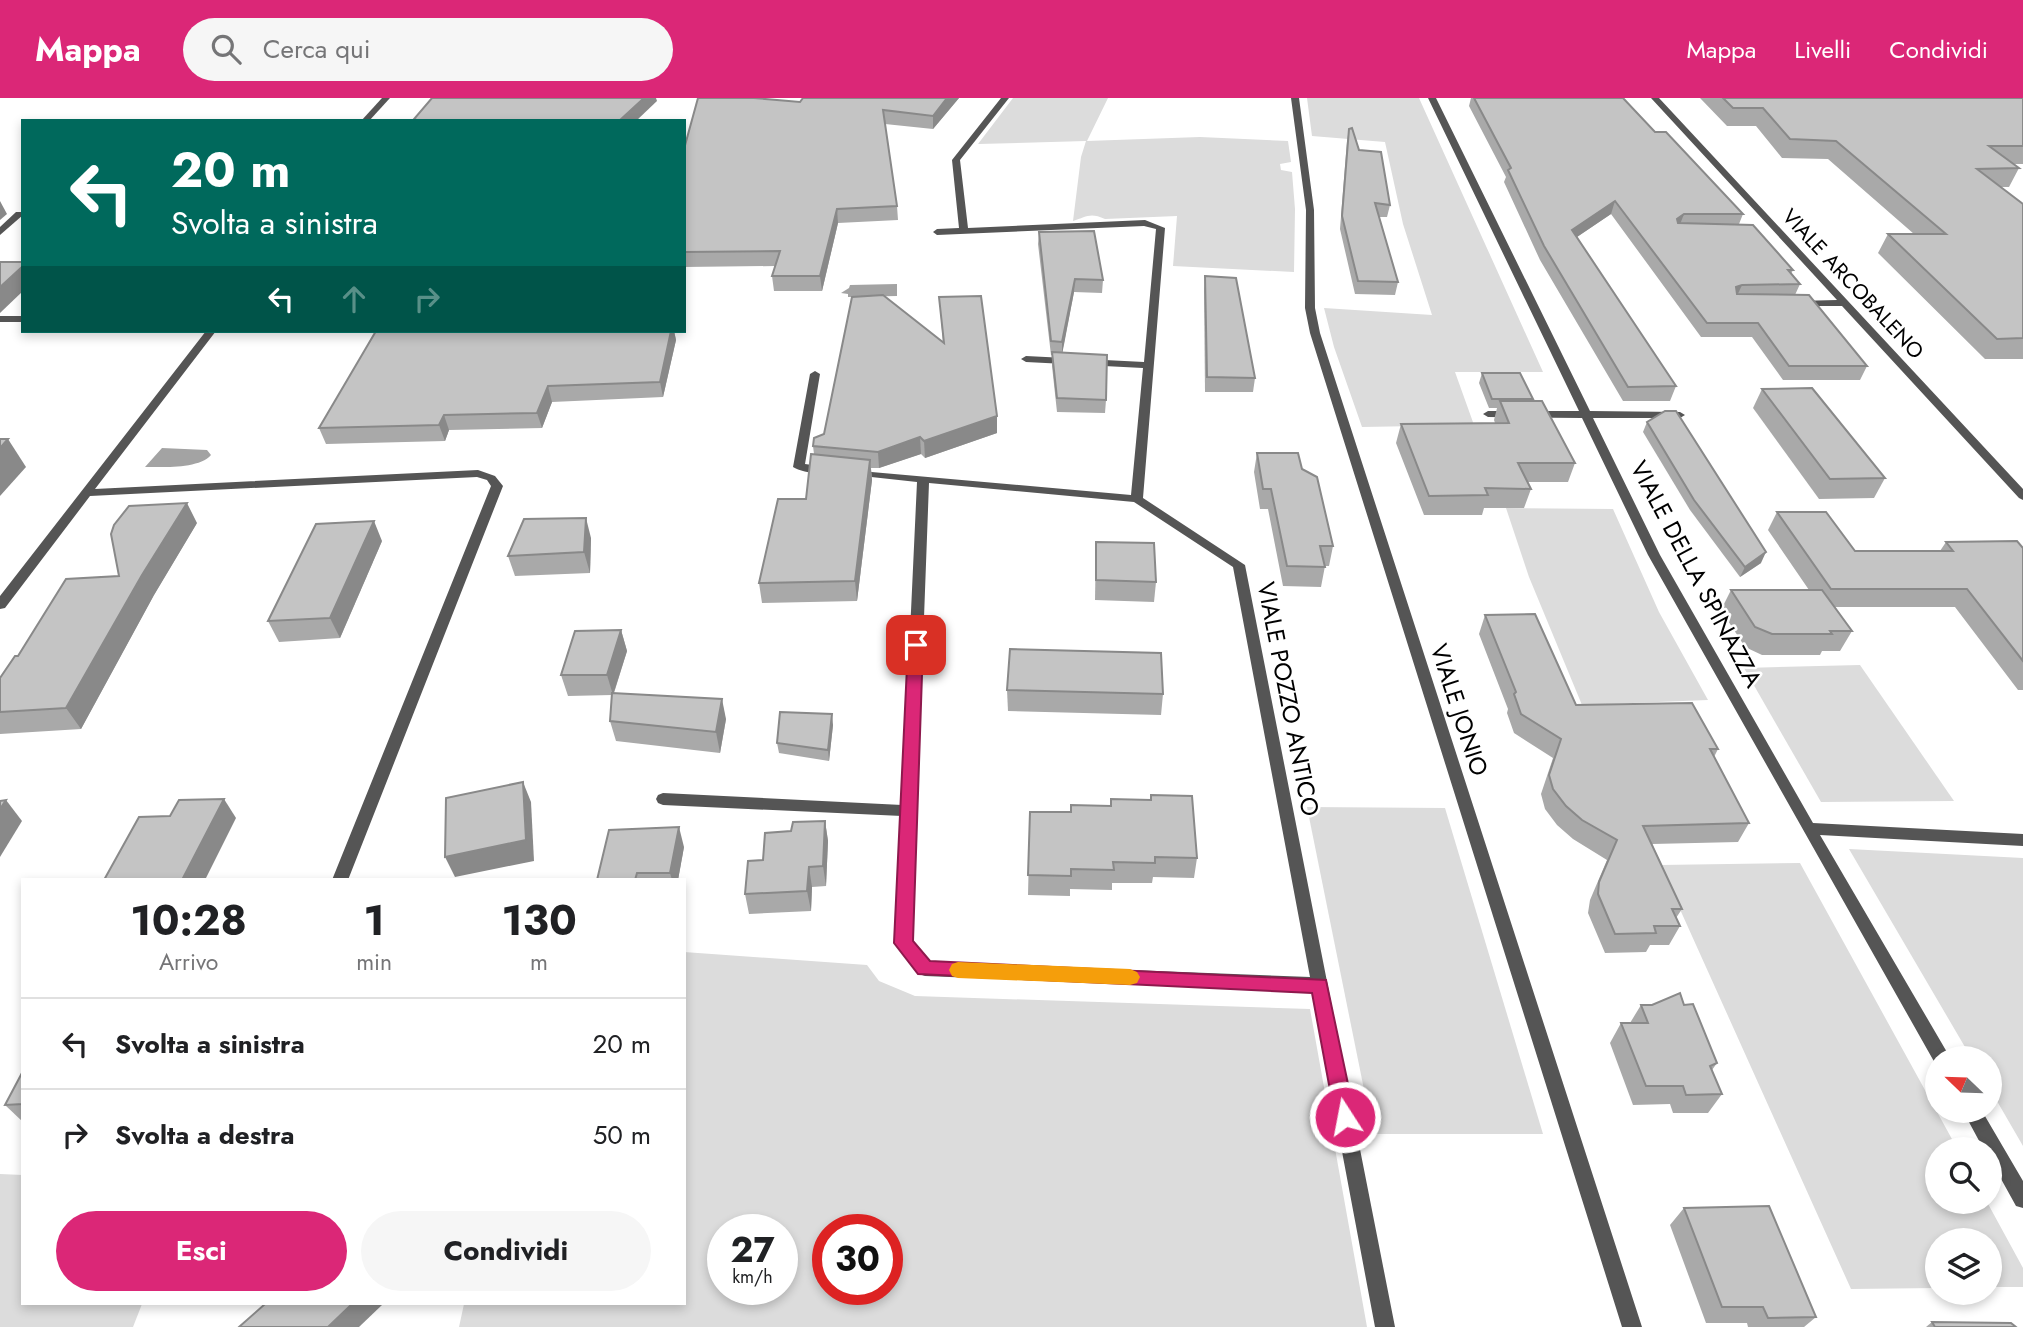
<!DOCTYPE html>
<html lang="it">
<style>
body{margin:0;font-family:Jost,sans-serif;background:#f6f6f6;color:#202124;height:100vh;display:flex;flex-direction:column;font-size:26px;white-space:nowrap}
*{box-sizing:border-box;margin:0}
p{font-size:23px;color:#757577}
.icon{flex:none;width:38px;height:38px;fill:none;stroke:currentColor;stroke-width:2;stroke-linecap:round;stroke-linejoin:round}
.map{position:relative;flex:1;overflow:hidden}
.sheet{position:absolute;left:21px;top:780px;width:665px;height:427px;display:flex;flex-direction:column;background:#fff;border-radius:0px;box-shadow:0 4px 10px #0003}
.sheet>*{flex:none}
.guide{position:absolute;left:21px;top:21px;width:665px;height:214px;border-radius:0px;box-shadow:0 4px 10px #0003;background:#00695c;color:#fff;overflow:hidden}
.needle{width:46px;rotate:293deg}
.buttons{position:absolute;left:1925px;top:948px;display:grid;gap:14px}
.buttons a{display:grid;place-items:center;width:77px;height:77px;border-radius:50%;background:#fff;box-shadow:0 4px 10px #0003;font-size:35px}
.speed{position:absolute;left:707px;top:1116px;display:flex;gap:14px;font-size:35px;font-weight:700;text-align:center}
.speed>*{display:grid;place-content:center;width:91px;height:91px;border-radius:50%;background:#fff;box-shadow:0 4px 10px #0003;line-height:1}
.speed small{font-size:18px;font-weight:400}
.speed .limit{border:10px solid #d22;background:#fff;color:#111}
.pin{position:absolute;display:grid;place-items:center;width:60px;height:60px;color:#fff;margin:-30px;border-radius:14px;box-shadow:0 4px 10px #0006}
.me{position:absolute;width:77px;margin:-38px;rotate:349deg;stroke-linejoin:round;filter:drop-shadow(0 0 5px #0008)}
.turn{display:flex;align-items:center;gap:24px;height:147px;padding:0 35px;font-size:32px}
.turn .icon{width:91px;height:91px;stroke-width:2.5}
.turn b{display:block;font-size:49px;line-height:60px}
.lanes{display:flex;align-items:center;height:66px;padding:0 35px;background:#0003;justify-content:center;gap:35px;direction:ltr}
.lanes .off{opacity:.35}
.eta{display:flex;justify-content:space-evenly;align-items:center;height:119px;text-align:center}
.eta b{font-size:42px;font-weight:700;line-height:49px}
.action{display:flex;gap:14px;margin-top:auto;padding:14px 35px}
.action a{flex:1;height:80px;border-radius:42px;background:#db2777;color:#fff;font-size:28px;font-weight:700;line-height:80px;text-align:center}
.action a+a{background:#f6f6f6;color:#202124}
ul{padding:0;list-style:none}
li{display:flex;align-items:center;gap:21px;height:91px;padding:0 35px;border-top:2px solid #e0e0e0}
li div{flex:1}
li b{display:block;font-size:26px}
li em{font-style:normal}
header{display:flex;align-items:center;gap:42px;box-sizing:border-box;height:98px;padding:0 35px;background:#db2777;color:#fff}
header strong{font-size:33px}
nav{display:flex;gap:38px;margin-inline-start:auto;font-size:24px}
.search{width:490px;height:63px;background:#f6f6f6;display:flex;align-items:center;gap:18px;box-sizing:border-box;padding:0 24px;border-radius:38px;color:#757577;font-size:26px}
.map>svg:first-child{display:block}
.green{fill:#dcdcdc;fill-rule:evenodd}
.water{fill:#a3a3a3}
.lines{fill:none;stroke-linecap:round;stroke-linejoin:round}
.minor{fill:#555;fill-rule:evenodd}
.wall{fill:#a9a9a9}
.shaded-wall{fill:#898989}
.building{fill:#c4c4c4;stroke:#898989;stroke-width:2}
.route{fill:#db2777;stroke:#8e194d;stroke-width:2}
.slow{fill:#f59e0b}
.labels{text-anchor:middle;stroke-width:5;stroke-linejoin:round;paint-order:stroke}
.far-street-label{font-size:21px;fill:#000;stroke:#fff}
.street-label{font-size:24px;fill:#000;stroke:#fff}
</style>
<header>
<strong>Mappa</strong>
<div class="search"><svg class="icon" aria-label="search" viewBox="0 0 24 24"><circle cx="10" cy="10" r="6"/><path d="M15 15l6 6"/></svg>Cerca qui</div>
<nav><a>Mappa</a><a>Livelli</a><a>Condividi</a></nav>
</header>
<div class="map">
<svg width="2023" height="1229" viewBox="0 0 2023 1229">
<rect width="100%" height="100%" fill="#fff"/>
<!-- green -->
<g class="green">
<path d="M1013,0H1108L1087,43L1200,39L1288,43L1291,64L1280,66L1281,72L1292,74L1295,111L1294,174L1173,168L1177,118L1105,121C1090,114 1086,119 1073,123L1081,59L1086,43L978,46Z"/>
<polygon points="1307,0 1419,0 1543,274 1455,274 1474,327 1362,329 1334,249 1324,210 1432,217 1403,126 1385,44 1312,38"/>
<polygon points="1506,410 1613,411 1659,514 1708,602 1582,607 1529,479"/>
<polygon points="1860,567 1954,703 1821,704 1744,570"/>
<polygon points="1307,709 1445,710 1543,1036 1373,1036"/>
<polygon points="1849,751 2023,760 2023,1048 1990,991 1990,961 1972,961"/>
<polygon points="1800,765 1958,1052 1937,1052 1937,1104 1987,1104 2023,1170 2023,1189 1990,1189 1990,1143 1937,1143 1937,1190 1851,1191 1660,767"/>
<path d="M684,854L867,867L879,883L915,898L1310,911L1367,1229H459L464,1206H684ZM723,1132H782V1192H723ZM828,1132H887V1192H828Z"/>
<polygon points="0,1076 23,1077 23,1206 142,1206 133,1229 0,1229"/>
</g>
<!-- water -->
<g class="water">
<polygon points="897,186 897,198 848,199 848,196 841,195 849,190 850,187"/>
<path d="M162,350L207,352L211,357C199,371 163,369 145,369Z"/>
</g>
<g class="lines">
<!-- minor -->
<g class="minor">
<polygon points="382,0 390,0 369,23 361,23"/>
<path d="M1001,0H1009L960,62L968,130L1145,122L1165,130L1143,400L1245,467L1395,1229H1375L1312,894L925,878L919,876L896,845L902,718L663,707L658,705L656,701L658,697L663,695L902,707L917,384L853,377L849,376V372L1131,397L1143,270L1026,264L1021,261L1026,258L1144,264L1156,131L1144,128L937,137L933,134L937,131L959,130L952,62ZM929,385L1134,404L1233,469L1310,879L929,864L912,843Z"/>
<polygon points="1291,0 1299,0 1314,112 1315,210 1320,235 1642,1229 1622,1229 1310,235 1305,210 1306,112"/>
<polygon points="1428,0 1436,0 1590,313 1680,314 1685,317 1680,320 1593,320 1660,457 1813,725 2023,736 2023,748 1820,737 1951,961 1937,961 1936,967 1648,457 1582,320 1488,319 1483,316 1488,313 1579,313"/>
<polygon points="1651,0 1659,0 2023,391 2023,402 2019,400 1842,208 1794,208 1792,206 1797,203 1837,202"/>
<polygon points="16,114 22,114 23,117 0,137 0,129"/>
<rect x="0" y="218" width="23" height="6"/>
<polygon points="206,233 216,233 95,391 478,372 495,378 503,388 348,782 332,782 491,388 487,382 477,379 90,398 5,510 0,511 0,498"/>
<path d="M815,273L820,276L805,366L833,370L835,372C826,378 802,375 793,369L810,276Z"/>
<polygon points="1963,1013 1982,1013 2023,1083 2023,1110 2016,1108 1990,1061 1990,1052 1984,1052"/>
</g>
</g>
<!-- wall -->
<g class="wall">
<polygon points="803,0 959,0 933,31 885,26 897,108 898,122 838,125 822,193 774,193 772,178 775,168 684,169 684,51 800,4"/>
<polygon points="1471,0 1623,0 1655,34 1743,116 1739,126 1793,172 1791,176 1800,186 1795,197 1867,268 1860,282 1783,282 1752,239 1701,239 1611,116 1577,139 1676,288 1670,303 1623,303 1540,162 1504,84 1506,79 1469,8"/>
<polygon points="1700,0 2023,0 2023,66 2013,66 2019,70 2009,89 2000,89 2023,106 2023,261 1985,261 1878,155 1888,136 1914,136 1828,61 1782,60 1756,28 1727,28"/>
<polygon points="1349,31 1359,52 1390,107 1387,119 1379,119 1398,184 1395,197 1355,196 1340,131 1347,43"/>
<polygon points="1039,134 1103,182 1102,195 1074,194 1062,255 1106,302 1105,315 1057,314 1052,268 1052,257 1051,257 1038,146"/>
<polygon points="1205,178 1255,280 1253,294 1205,294 1204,192"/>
<polygon points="939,199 997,335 925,360 921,356 879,370 871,370 872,382 857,503 762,505 759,485 806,401 814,356 813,348 824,336 943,244"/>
<polygon points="376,233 674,233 676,242 663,299 552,304 542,330 449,332 445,343 326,346 319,330"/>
<polygon points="1482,275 1533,301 1533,303 1575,365 1568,384 1528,384 1531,391 1524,410 1484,410 1482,417 1424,417 1396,345 1401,326 1495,325 1494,322 1497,310 1489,310 1479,285"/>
<polygon points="1762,291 1885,380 1874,400 1819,401 1753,310"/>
<polygon points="1647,324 1761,465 1740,479 1690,412 1643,334"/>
<polygon points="1257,355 1302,371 1333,448 1329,468 1325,468 1321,489 1283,488 1268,411 1260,411 1254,374"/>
<polygon points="1777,414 1855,453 1940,453 1946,444 2023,450 2023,592 2018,592 1955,509 1835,509 1852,533 1840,553 1822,553 1820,557 1762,557 1745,549 1721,512 1731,492 1809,492 1768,432"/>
<polygon points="197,425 154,497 81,631 0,636 0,614 18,558"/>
<polygon points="591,440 590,475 515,478 508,458"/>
<polygon points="382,443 340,540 279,544 268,523"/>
<polygon points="1096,444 1156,484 1154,504 1095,502"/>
<polygon points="1485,517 1576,607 1718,651 1714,659 1749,725 1738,744 1652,746 1682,811 1676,820 1680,828 1669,847 1650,847 1646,854 1605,855 1588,815 1590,802 1607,762 1573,741 1557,727 1545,711 1541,696 1553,660 1514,635 1507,615 1508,611 1479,536"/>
<polygon points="621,532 627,553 614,595 726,621 720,655 616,643 610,623 612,597 568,598 561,577"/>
<polygon points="1007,592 1163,596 1161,617 1008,613"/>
<polygon points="833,627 829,663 779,655 777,645"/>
<polygon points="1151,697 1197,760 1194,780 1153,779 1152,785 1112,785 1112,792 1070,791 1070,798 1028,797 1030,714 1070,714 1110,708 1111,701 1150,702"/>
<polygon points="825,723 828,743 826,788 812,789 811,813 749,816 745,796 763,762 791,733"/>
<polygon points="684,749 678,782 597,782"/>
<polygon points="1641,907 1684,907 1717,965 1712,972 1722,996 1708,1015 1673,1015 1670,1006 1633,1007 1610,945 1621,925 1630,925"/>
<polygon points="23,973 23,1024 5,1007"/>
<polygon points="1684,1110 1816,1219 1804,1229 1748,1229 1747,1225 1706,1225 1670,1127"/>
<polygon points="1932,1224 2016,1229 1926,1229"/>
</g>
<!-- shaded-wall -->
<g class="shaded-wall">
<polygon points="644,0 656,0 657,3 636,23 619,23"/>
<polygon points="947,0 959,0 933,31 933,18"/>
<polygon points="0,103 7,116 0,122"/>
<polygon points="1615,103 1611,116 1568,145 1572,132"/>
<polygon points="837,111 838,125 822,193 820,178"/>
<polygon points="1684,116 1679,129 1677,121"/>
<polygon points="23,168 23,193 0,215 0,189"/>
<polygon points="1075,181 1074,194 1062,257 1062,244"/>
<polygon points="1742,187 1736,200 1736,189"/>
<polygon points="671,233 674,233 676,242 663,299 660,284"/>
<polygon points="548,288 552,304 542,330 537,315"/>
<polygon points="444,317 449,332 445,343 439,327"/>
<polygon points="997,318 997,335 925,360 924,343"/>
<polygon points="920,339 921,356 879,370 878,354"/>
<polygon points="8,341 26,369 0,398 0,350"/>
<polygon points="870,362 872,382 857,503 855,483"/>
<polygon points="187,405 197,425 154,497 81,631 66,610 142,477"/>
<polygon points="586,420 591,440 590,475 584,454"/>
<polygon points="374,423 382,443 340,540 330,520"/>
<polygon points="1766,454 1761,465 1740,479 1745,469"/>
<polygon points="621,532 627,553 613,597 607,577"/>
<polygon points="722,601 726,621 720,655 716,634"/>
<polygon points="832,616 833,627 829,663 828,652"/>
<polygon points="523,684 531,704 534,763 455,779 445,759"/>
<polygon points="224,701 236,720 205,782 182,782"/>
<polygon points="6,702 22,723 0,759 0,711"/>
<polygon points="825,723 828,743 826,788 823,768"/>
<polygon points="679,729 684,749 678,782 672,782 670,775"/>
<polygon points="809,769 812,789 811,813 807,793"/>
<polygon points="352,1206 382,1207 359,1229 328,1229"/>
</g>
<!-- building -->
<g class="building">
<polygon points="432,0 644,0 619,23 419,23 414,21"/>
<polygon points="698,0 754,0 800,4 803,0 947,0 933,18 883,12 897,108 837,111 820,178 772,178 780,153 684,154 684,51"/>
<polygon points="1474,0 1623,0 1655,34 1666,34 1743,116 1684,116 1677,121 1678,125 1753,127 1793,172 1788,172 1800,186 1742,187 1736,189 1737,196 1809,197 1867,268 1789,268 1758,225 1707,225 1615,103 1572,132 1676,288 1628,289 1544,148 1508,72 1511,70"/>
<polygon points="1723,0 2023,0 2023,48 1989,48 2019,70 1977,71 2023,106 2023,240 1997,241 1888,136 1946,136 1836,43 1790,41 1763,10 1733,10"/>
<polygon points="1352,30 1359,52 1381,54 1390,107 1375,105 1398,184 1358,183 1342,118 1349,31"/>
<polygon points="1094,133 1103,182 1075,181 1062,244 1051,243 1039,134"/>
<polygon points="0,164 23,164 23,168 0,189"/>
<polygon points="1205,178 1236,180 1255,280 1207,279"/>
<polygon points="883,197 944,245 939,199 981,198 997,318 924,343 920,339 878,354 813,348 814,340 824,336 852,199"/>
<polygon points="376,233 671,233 660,284 548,288 537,315 444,317 439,327 319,330"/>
<polygon points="1052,254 1107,257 1106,302 1057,300"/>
<polygon points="1482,275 1520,275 1533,301 1492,301"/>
<polygon points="1812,290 1885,380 1830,381 1762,291"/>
<polygon points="1500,303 1542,303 1575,365 1518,365 1531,391 1485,390 1488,397 1429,398 1401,326 1509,325"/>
<polygon points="1665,313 1676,313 1766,454 1745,469 1694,402 1647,324"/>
<polygon points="0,341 8,341 0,350"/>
<polygon points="1257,355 1298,355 1302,371 1317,379 1333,448 1320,448 1325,469 1287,468 1271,391 1263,391"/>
<polygon points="811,356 870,362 855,483 759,485 778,401 806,401"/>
<polygon points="187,405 142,477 66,610 0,614 0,580 15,558 18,558 66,481 119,478 111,436 114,427 129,408"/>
<polygon points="1777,414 1826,414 1855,453 1953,453 1946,444 2017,443 2023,450 2023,563 1967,491 1831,491"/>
<polygon points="586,420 584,454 508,458 524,421"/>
<polygon points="374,423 330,520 268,523 316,426"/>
<polygon points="1096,444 1154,445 1156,484 1096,482"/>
<polygon points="1731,492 1822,492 1852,533 1830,533 1832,536 1772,536 1755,529"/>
<polygon points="1535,516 1576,607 1692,605 1718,651 1710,651 1749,725 1643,728 1682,811 1672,811 1680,828 1654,828 1656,835 1615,836 1598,796 1599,784 1617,742 1582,722 1566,708 1553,691 1549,677 1561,641 1521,616 1514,596 1516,594 1485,517"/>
<polygon points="621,532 607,577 561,577 575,533"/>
<polygon points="1010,551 1161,555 1163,596 1007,592"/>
<polygon points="612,595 722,601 716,634 610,623"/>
<polygon points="780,614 832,616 828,652 777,645"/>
<polygon points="523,684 526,742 445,759 446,700"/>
<polygon points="1151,697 1192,698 1197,760 1155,759 1155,765 1113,764 1114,772 1071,771 1071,778 1028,777 1030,714 1071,714 1071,707 1111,708 1111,701 1151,702"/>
<polygon points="224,701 182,782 104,782 139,719 170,718 179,702"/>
<polygon points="6,702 0,711 0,703"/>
<polygon points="825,723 823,768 809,769 807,793 745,796 748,763 763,762 765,735 791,733 793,724"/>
<polygon points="679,729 670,775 637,775 635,782 597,782 609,732"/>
<polygon points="1680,895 1684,907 1693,906 1717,965 1710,968 1722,996 1686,997 1683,988 1646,988 1621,925 1648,925 1641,907 1652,907"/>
<polygon points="23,973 23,1006 5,1007"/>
<polygon points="1769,1108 1816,1219 1768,1220 1763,1209 1722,1209 1684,1110"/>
<polygon points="265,1206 352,1206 328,1229 239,1229"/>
<polygon points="1932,1224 2011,1225 2016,1229 1935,1229"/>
</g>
<!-- route -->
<polygon class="route" points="916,542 923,547 913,843 930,863 1326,882 1355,1019 1352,1026 1345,1028 1338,1026 1335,1019 1312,895 918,876 894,845 908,547"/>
<!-- slow -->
<polygon class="slow" points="958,864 1130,871 1137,874 1140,879 1137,885 1130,887 958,880 952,878 949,872 952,866"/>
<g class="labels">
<!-- far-street labels -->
<g class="far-street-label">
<text transform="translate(1853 186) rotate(47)" y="7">VIALE ARCOBALENO</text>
</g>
<!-- street labels -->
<g class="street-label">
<text transform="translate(1696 476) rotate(62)" y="8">VIALE DELLA SPINAZZA</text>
<text transform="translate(1288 601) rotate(79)" y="8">VIALE POZZO ANTICO</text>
<text transform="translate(1459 612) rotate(72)" y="8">VIALE JONIO</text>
</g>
</g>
</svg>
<div class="buttons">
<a><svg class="needle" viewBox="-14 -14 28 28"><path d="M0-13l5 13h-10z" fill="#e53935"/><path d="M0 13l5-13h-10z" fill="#757577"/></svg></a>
<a><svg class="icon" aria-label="search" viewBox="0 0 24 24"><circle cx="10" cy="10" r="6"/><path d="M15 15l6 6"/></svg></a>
<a><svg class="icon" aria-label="layers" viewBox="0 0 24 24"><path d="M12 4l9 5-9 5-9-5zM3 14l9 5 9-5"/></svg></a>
</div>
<div class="speed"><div>27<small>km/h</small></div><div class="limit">30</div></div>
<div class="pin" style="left:916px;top:547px;background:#d93025"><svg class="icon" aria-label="arrive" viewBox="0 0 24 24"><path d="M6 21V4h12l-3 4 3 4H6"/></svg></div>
<svg class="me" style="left:1345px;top:1019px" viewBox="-20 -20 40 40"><circle r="17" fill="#db2777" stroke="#fff" stroke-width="3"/><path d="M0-11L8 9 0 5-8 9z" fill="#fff"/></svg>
<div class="guide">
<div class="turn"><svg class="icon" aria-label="left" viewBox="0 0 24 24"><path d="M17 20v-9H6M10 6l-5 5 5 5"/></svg><div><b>20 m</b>Svolta a sinistra</div></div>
<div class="lanes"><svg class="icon" aria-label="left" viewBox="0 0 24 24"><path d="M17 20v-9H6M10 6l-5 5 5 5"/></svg><svg class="icon off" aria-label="ahead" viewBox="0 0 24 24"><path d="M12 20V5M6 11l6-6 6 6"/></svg><svg class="icon off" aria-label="right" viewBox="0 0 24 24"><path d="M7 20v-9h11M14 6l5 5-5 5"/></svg></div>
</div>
<section class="sheet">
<div class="eta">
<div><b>10:28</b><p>Arrivo</p></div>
<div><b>1</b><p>min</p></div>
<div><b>130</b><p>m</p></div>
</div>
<ul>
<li><svg class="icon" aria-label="left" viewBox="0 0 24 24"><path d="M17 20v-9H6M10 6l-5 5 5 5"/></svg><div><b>Svolta a sinistra</b></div><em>20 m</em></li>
<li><svg class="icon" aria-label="right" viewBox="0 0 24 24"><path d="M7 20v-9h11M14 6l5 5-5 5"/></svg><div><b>Svolta a destra</b></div><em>50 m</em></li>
</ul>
<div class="action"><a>Esci</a><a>Condividi</a></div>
</section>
</div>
